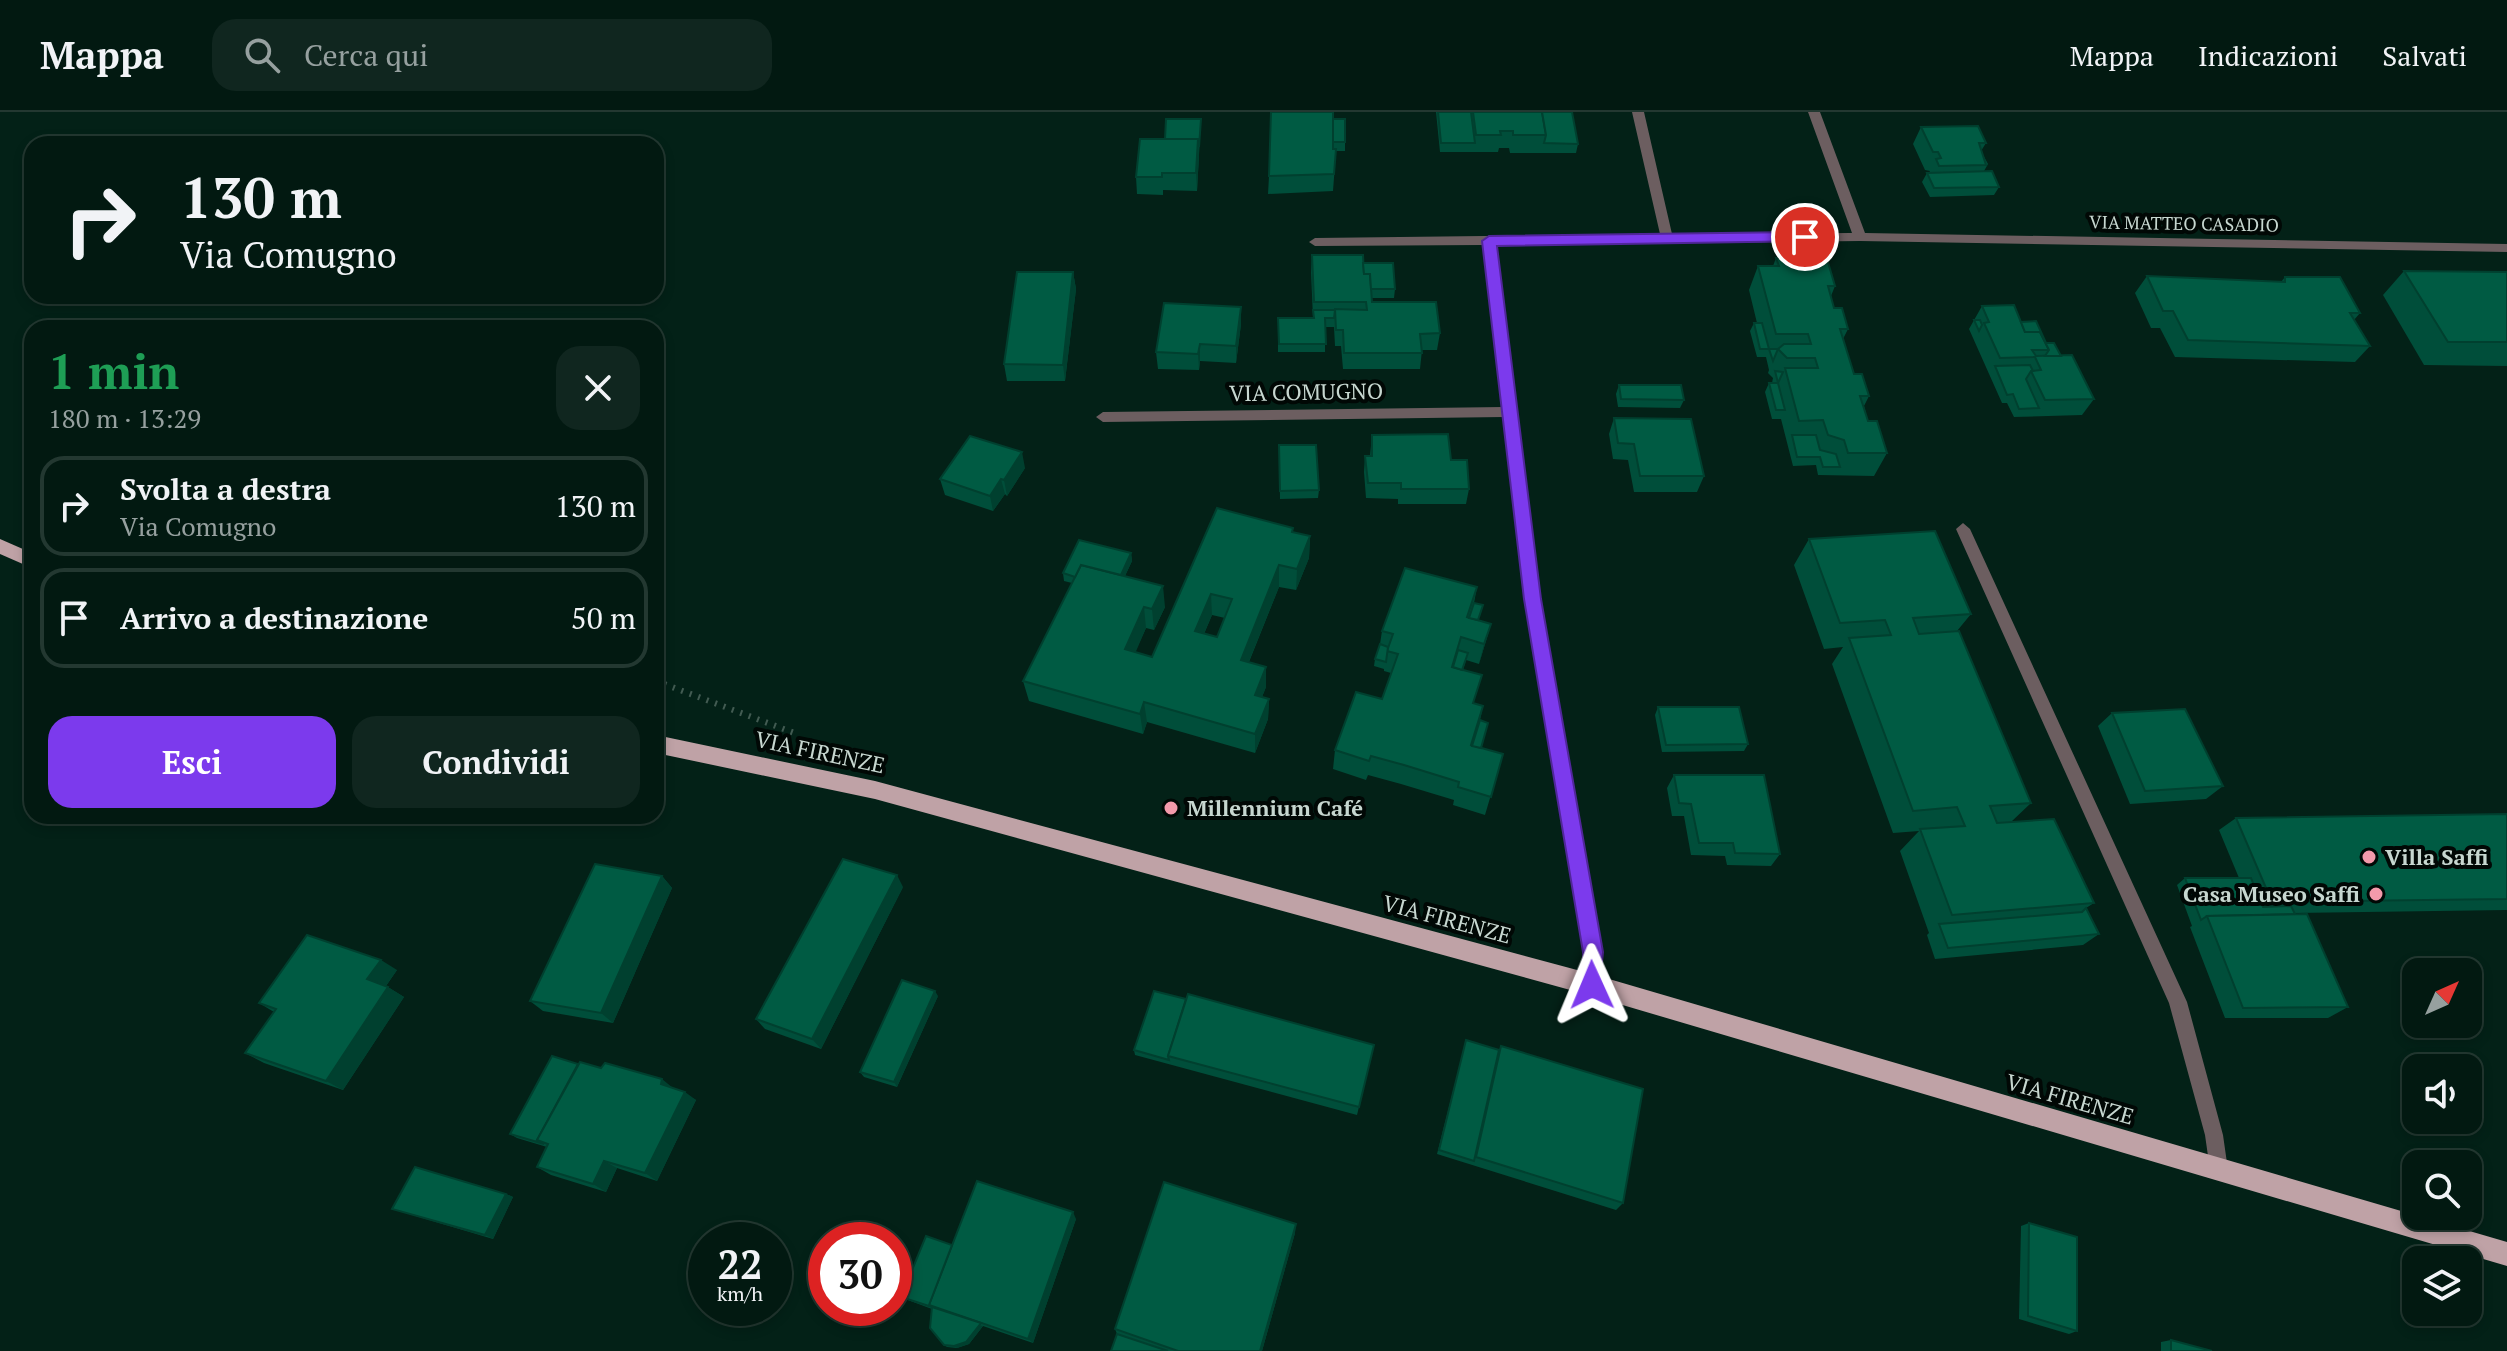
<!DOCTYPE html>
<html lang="it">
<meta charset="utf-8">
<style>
body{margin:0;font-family:"PT Serif",serif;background:#10261f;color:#f1f3f6;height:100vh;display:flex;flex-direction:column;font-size:30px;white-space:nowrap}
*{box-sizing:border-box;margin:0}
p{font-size:26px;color:#96a09f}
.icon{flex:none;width:44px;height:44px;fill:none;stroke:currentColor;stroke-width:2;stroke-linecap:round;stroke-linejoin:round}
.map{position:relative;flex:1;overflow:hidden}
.panel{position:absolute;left:24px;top:208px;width:640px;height:504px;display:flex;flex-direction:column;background:#021911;border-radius:24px;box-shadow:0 4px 12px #0003,0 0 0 2px #233831}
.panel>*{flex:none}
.banner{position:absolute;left:24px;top:24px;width:640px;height:168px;border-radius:24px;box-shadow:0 4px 12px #0003,0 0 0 2px #233831;background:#021911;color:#f1f3f6;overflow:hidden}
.needle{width:52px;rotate:45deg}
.tools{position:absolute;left:2402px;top:846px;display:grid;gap:16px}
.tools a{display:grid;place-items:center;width:80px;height:80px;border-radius:16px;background:#021911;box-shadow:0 4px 12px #0003,0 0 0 2px #233831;font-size:40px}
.speed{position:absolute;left:688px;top:1110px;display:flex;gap:16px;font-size:40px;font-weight:700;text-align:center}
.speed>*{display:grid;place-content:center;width:104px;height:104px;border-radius:50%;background:#021911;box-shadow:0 4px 12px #0003,0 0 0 2px #233831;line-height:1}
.speed small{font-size:20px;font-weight:400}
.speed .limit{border:12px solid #d22;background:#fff;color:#111}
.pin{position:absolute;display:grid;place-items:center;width:68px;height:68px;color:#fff;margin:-34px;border:4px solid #fff;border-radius:50%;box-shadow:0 2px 8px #0007}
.me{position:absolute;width:88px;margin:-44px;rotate:359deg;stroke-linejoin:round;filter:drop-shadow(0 0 6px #0008)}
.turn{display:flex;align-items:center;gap:28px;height:168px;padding:0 24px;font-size:36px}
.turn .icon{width:104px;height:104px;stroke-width:2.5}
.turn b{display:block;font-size:56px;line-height:68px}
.round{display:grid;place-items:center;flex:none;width:84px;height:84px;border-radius:24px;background:#10261f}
.headline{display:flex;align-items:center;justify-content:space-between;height:136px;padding:0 24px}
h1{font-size:48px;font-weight:600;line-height:60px;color:#1e9e55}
.action{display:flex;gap:16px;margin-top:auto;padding:16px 24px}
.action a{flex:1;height:92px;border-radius:24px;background:#7c3aed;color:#fff;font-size:32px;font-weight:600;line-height:92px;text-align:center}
.action a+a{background:#10261f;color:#f1f3f6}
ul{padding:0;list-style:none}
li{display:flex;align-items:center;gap:24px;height:100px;margin:0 16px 12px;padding:0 8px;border:4px solid #233831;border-radius:24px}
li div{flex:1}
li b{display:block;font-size:30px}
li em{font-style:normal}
header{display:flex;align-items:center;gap:48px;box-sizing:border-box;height:112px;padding:0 40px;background:#021911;border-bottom:2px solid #233831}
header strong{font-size:38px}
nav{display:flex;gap:44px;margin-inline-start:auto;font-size:28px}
.search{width:560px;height:72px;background:#10261f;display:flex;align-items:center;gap:20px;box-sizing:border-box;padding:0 28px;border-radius:24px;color:#96a09f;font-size:30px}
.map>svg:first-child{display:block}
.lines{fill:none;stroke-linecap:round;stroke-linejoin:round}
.path{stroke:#425b52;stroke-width:6;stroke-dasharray:2 7;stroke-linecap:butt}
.street{fill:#6c5e60;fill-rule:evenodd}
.primary{fill:#bfa2a6;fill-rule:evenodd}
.wall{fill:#004e3a;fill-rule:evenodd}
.shaded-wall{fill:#00402f}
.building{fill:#005b43;stroke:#00402f;stroke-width:2;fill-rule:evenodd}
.route{fill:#7c3aed;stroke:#51269a;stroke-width:2}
.poi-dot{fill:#f39aab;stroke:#010805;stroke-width:3}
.labels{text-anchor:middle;stroke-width:8;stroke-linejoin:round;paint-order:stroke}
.far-street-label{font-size:18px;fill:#c7d7d0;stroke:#010805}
.street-label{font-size:22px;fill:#c7d7d0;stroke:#010805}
.poi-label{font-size:22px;font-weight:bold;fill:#c7d7d0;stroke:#010805;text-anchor:start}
</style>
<header>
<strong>Mappa</strong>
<div class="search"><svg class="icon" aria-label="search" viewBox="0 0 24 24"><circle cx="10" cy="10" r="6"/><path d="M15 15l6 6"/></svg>Cerca qui</div>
<nav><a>Mappa</a><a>Indicazioni</a><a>Salvati</a></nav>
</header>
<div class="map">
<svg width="2507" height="1239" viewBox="0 0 2507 1239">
<rect width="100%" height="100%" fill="#032117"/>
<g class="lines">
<!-- path -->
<polyline class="path" points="656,569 797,622"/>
<!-- street -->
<g class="street">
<polygon points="1632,0 1644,0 1672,122 1852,121 1808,0 1820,0 1865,121 2507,132 2507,140 1860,129 1496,133 1541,487 1602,840 1601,873 1598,879 1592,881 1586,879 1583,873 1584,840 1525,487 1504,305 1103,310 1096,305 1103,300 1503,295 1483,133 1315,134 1309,130 1315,126 1660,122"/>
<polygon points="1963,411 1970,417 2187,890 2223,1023 2228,1058 2225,1065 2218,1068 2211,1065 2205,1023 2169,891 1956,417"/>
</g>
<!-- primary -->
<g class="primary">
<polygon points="0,427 32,441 32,456 0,442"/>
<polygon points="656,623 875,669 1592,862 2507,1130 2507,1154 1592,884 875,687 656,641"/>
</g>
</g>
<!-- wall -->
<g class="wall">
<polygon points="1436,0 1572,0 1578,32 1576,41 1510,41 1509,36 1499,36 1498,40 1440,40"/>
<polygon points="1201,7 1197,79 1163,78 1163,83 1137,82 1136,65 1165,27"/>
<polygon points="1333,7 1345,30 1345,39 1336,39 1333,79 1268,82 1269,64"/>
<polygon points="1921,15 1986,31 1981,39 1988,52 1984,59 1999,75 1994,83 1930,85 1922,70 1927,61 1929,61 1930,59 1925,58 1913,32"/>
<polygon points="1312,143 1363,151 1395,177 1394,186 1371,186 1372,190 1440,221 1437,238 1422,238 1420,257 1343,257 1341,234 1335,234 1334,215 1325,215 1325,240 1278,240 1278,206 1313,206 1311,160"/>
<polygon points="1776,146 1835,174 1831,184 1834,196 1848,217 1843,227 1854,262 1869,284 1864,294 1868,309 1887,341 1874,364 1818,363 1816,353 1793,354 1781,307 1772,307 1765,280 1769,271 1772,271 1773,266 1768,261 1769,258 1766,245 1757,245 1750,219 1754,211 1757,211 1749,178 1758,154 1773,154"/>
<polygon points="2404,159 2507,160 2507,254 2424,253 2383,183"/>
<polygon points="1073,160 1076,177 1065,269 1007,269 1004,252"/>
<polygon points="2147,164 2281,170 2285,165 2360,201 2354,208 2370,234 2355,250 2175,245 2160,216 2151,216 2135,181"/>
<polygon points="1982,194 2021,210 2061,244 2094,287 2082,303 2014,305 2007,291 2002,291 1969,217"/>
<polygon points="1241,195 1241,212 1236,251 1200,249 1199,258 1158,257 1156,240"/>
<polygon points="1619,273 1684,288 1680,296 1618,295 1616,282"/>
<polygon points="1614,306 1704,364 1697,380 1634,380 1628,348 1613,347 1609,322"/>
<polygon points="1372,323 1451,348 1469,377 1466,392 1398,392 1398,387 1366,386 1364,360 1365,344 1370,344"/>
<polygon points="1279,333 1319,378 1318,386 1280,387"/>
<polygon points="1025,356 1007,384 1005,382 993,399 945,383 940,367"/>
<path d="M1217,396L1293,416V420L1310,424L1309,446L1296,478L1279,475L1249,550L1266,555V575L1262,585L1269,587L1268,607L1255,641L1147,610L1143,622L1029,589L1023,569L1072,471L1064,469L1063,461L1131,441L1132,449L1125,464L1165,495L1154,518L1146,516L1135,540L1152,545ZM1212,503L1225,506L1217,525L1204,522Z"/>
<polygon points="1809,427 1971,502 1957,519 2031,691 2011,710 2094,791 2086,796 2099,822 2083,833 1935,847 1927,823 1929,821 1900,739 1919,719 1893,721 1832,552 1843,535 1824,537 1794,453"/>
<polygon points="1477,475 1474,491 1479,508 1491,512 1479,552 1466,548 1463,558 1474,591 1483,594 1480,608 1481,636 1503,642 1485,703 1453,693 1454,688 1401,672 1368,663 1366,668 1333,657 1335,638 1382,587 1391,561 1384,559 1384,557 1374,554 1375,547 1380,532 1382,519"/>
<polygon points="1658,595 1748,632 1744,639 1662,640 1655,603"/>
<polygon points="2112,601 2223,674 2206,687 2130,692 2098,614"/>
<polygon points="1674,663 1780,742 1771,754 1727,753 1725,744 1691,743 1684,704 1672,704 1667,676"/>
<polygon points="2507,702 2507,798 2294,801 2348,895 2328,906 2225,906 2190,815 2192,814 2177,773 2185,766 2239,766 2219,718 2236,706"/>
<polygon points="662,764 672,776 613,911 543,899 530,889"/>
<polygon points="903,775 821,937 765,917 756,907"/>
<polygon points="397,858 386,874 404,885 343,978 264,951 245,941 274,900 259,891"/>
<polygon points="938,884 897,975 864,965 860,960"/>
<polygon points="1466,928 1499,938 1501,934 1623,1091 1616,1098 1437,1042"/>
<polygon points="1374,933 1357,1003 1135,943 1134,938"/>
<polygon points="578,952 673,976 696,988 657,1069 617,1056 606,1080 551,1063 537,1055 547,1035 517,1026 510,1022"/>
<polygon points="506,1082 513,1085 493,1127 392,1097"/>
<polygon points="1076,1107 1033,1231 983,1214 969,1232 957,1236 947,1235 944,1233 932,1197 905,1187 901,1185"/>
<polygon points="2029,1111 2077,1219 2069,1222 2019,1207 2021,1114"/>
<polygon points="1295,1121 1262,1239 1111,1239 1117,1222 1115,1217"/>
<polygon points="2171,1228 2212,1239 2161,1239 2161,1230"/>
</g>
<!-- shaded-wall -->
<g class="shaded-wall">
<polygon points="1198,27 1199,44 1197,79 1196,61"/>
<polygon points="1073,160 1076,177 1065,269 1063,253"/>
<polygon points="1241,195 1241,212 1236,251 1236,234"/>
<polygon points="1200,232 1200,249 1199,258 1198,242"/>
<polygon points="1022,340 1025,356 1007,384 1004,368"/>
<polygon points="1001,367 1005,382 993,399 990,384"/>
<polygon points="1310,424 1309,446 1296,478 1297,457"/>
<polygon points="1131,441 1132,449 1116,483 1115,475"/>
<polygon points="1279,453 1279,475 1241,569 1241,548"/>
<polygon points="1163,474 1165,495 1154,518 1152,497"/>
<polygon points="1211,482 1212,503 1196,540 1195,519"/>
<polygon points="1144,495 1146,516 1128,558 1125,537"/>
<polygon points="1491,512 1479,552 1484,532"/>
<polygon points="1266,555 1266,575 1255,602 1255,583"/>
<polygon points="1269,587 1268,607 1255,641 1255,622"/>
<polygon points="1144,590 1147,610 1143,622 1140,602"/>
<polygon points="897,763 903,775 821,937 812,927"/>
<polygon points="662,764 672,776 613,911 601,901"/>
<polygon points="381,848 397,858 383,878 367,867"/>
<polygon points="388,875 404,885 343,978 326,969"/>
<polygon points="935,879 938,884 897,975 894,970"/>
<polygon points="662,967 673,976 661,972"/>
<polygon points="685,980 696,988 657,1069 645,1061"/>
<polygon points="604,1049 617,1056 606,1080 593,1072"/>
<polygon points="506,1082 513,1085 493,1127 485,1123"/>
<polygon points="1073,1100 1076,1107 1033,1231 1028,1227"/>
<polygon points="1296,1112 1295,1121 1262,1239 1260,1239"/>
<polygon points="979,1213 983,1214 969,1232 957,1236 954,1234"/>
</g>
<!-- building -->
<g class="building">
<polygon points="1271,0 1333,0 1333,37 1336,37 1334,62 1269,64"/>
<polygon points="1438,0 1471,0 1475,31 1441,31"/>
<polygon points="1473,0 1542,0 1546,23 1513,23 1513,19 1500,19 1501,23 1476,23"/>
<polygon points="1542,0 1572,0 1578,32 1544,31 1546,23"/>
<polygon points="1166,7 1201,7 1199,35 1198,27 1165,27"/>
<rect x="1333" y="7" width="12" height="23"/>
<polygon points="1978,14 1986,31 1979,31 1986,53 1939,54 1936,47 1941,46 1938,40 1933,40 1921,15"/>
<polygon points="1140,27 1198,27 1196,61 1162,61 1162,65 1136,65"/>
<polygon points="1992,59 1999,75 1934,76 1927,61"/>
<polygon points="1312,143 1363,143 1364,162 1370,162 1372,190 1436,190 1440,221 1420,222 1422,241 1344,241 1343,218 1336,218 1335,197 1367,198 1366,190 1314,190"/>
<polygon points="1776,146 1827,147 1835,174 1828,174 1834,196 1842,196 1848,217 1840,217 1854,262 1862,262 1869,284 1860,284 1868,309 1877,309 1887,341 1848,341 1844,328 1828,323 1823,308 1799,309 1785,256 1818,256 1815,246 1787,246 1778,237 1784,232 1811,232 1808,222 1776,222 1758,154 1779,154"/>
<polygon points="1363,151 1393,151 1395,177 1371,177 1370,162 1364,162"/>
<polygon points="2404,159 2507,160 2507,230 2448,230"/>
<polygon points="1017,160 1073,160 1063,253 1004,252"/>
<polygon points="2147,164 2285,170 2285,165 2340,165 2360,201 2350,201 2370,234 2188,228 2173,199 2163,199"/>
<polygon points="1164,191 1241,195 1236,234 1200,232 1198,242 1156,240"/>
<polygon points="2014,193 2025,220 2040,220 2049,238 2032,238 2036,244 2072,243 2094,287 2045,288 2031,259 2041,258 2035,245 2000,246 1984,211 1989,210 1982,194"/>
<polygon points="1313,198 1335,198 1334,206 1325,206 1326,232 1279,232 1278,206 1314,206"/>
<polygon points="1974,208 1980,208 1982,213 1979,219"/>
<polygon points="2036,209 2046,231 2054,231 2061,244 2045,244 2049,238 2040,220 2025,220 2021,210"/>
<polygon points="1754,211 1762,211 1769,237 1778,237 1773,249 1769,237 1760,237"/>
<polygon points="2030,253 2033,259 2031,259 2026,267 2039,296 2019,297 2013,282 2007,283 1995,254"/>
<polygon points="1775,259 1783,260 1778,271"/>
<polygon points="1769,271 1778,271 1785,298 1776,298"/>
<polygon points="1619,273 1681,273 1684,288 1621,287"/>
<polygon points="1614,306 1691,307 1704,364 1640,364 1634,332 1618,331"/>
<polygon points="1448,322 1451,348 1467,348 1469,377 1401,377 1401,371 1368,371 1365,344 1372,344 1372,323"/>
<polygon points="1792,323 1816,323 1820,338 1836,342 1840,355 1823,355 1820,345 1797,345"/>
<polygon points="970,324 1022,340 1004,368 1001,367 990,384 940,367"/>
<polygon points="1279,333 1316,333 1319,378 1280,379"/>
<path d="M1217,396L1293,416L1292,420L1310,424L1297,457L1279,453L1241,548L1266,555L1255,583L1269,587L1255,622L1144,590L1140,602L1023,569L1081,453L1163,474L1152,497L1144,495L1125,537L1152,545ZM1211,482L1232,487L1217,525L1195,519Z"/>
<polygon points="1935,419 1971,502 1913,506 1919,522 1959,519 2031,691 1990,694 1997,711 2054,707 2094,791 1952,803 1920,717 1965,714 1957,695 1913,699 1849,526 1891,523 1885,508 1840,511 1809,427"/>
<polygon points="1079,428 1131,441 1121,463 1081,453 1075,465 1063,461"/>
<polygon points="1405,456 1477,475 1467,505 1491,512 1484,532 1461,525 1452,555 1482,563 1473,591 1483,594 1471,633 1503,642 1491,685 1458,675 1459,670 1404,653 1371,644 1369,649 1335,638 1356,580 1382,587 1398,542 1387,539 1393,522 1382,519"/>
<polygon points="1474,491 1483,493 1478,508 1469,506"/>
<polygon points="1380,532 1388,535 1386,550 1375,547"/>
<polygon points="1458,538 1468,541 1462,558 1453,555"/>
<polygon points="1658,595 1739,595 1748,632 1666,633"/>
<polygon points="2185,597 2223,674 2145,679 2112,601"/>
<polygon points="1480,608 1488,611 1481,636 1472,634"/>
<polygon points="1674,663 1764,663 1780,742 1735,741 1733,731 1699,731 1691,692 1679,691"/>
<polygon points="2507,702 2507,787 2272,790 2236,706"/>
<polygon points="843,747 897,763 812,927 756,907"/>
<polygon points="595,752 662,764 601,901 530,889"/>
<polygon points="2185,766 2251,766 2263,795 2291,794 2295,802 2207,804 2201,808"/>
<polygon points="2086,796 2099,822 1948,836 1939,812 2082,800"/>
<polygon points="2307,802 2348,895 2243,896 2207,804"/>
<polygon points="307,823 381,848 367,867 388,875 326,969 245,941 276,897 259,891"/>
<polygon points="902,868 935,879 894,970 860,960"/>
<polygon points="1154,879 1186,887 1168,944 1169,948 1134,938"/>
<polygon points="1188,882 1374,933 1359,995 1168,944"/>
<polygon points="1466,928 1499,938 1474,1049 1439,1038"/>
<polygon points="1501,934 1643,977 1623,1091 1476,1045"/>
<polygon points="552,944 578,952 537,1028 544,1032 510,1022"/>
<polygon points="580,950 601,956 605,951 662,967 661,972 685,980 645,1061 604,1049 593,1072 537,1055 548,1032 537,1028"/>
<polygon points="415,1055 506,1082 485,1123 392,1097"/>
<polygon points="977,1069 1073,1100 1028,1227 929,1193"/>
<polygon points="1164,1070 1296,1112 1260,1239 1178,1239 1115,1217"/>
<polygon points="2029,1111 2077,1125 2077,1219 2028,1204"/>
<polygon points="926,1124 952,1133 929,1193 932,1195 901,1185"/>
<polygon points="932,1195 981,1211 966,1230 954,1234 944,1233 930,1216"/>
<polygon points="1117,1222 1168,1239 1111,1239"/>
<polygon points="2171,1228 2212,1239 2171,1239"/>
</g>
<!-- route -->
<polygon class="route" points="1805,120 1812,125 1810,129 1497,134 1541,487 1603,840 1599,880 1592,883 1585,880 1583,840 1524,487 1482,129 1489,124"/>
<!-- markers -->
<g class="poi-dot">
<circle cx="1171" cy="696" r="8"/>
<circle cx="2369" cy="745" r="8"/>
<circle cx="2376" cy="782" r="8"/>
</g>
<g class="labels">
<!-- far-street labels -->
<g class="far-street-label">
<text transform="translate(2184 112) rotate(1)" y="6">VIA MATTEO CASADIO</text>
</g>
<!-- street labels -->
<g class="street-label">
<text transform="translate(1306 280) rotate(-1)" y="8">VIA COMUGNO</text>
<text transform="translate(820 640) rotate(12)" y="8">VIA FIRENZE</text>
<text transform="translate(1447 807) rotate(15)" y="8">VIA FIRENZE</text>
<text transform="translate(2070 987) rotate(16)" y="8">VIA FIRENZE</text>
</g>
<!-- poi labels -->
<g class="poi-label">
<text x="1187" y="704">Millennium Café</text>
<text x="2385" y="753">Villa Saffi</text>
<text x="2360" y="790" text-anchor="end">Casa Museo Saffi</text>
</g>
</g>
</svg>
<div class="tools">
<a><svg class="needle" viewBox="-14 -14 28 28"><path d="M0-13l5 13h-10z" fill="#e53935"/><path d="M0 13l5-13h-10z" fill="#96a09f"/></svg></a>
<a><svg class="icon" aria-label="sound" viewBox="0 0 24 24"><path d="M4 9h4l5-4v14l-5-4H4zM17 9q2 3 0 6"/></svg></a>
<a><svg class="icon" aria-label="search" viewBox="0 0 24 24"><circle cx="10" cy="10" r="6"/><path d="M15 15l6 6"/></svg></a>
<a><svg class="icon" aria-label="layers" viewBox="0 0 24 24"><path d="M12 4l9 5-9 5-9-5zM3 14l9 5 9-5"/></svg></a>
</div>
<div class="speed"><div>22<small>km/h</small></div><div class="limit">30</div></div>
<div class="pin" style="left:1805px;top:125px;background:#d93025"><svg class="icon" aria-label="arrive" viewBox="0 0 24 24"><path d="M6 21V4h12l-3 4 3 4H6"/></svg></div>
<svg class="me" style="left:1592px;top:873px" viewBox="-20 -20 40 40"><path d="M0-17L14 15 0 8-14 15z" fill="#7c3aed" stroke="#fff" stroke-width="4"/></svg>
<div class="banner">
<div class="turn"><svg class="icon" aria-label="right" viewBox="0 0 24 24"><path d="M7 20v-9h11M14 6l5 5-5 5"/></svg><div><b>130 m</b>Via Comugno</div></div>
</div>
<section class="panel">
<div class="headline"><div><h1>1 min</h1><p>180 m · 13:29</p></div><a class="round"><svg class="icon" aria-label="close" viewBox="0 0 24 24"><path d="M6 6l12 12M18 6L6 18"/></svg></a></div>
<ul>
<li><svg class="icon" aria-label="right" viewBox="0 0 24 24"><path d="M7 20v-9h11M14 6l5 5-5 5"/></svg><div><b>Svolta a destra</b><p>Via Comugno</p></div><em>130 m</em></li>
<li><svg class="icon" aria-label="arrive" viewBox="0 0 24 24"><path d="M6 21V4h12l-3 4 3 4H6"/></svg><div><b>Arrivo a destinazione</b></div><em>50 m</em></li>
</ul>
<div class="action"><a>Esci</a><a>Condividi</a></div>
</section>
</div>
